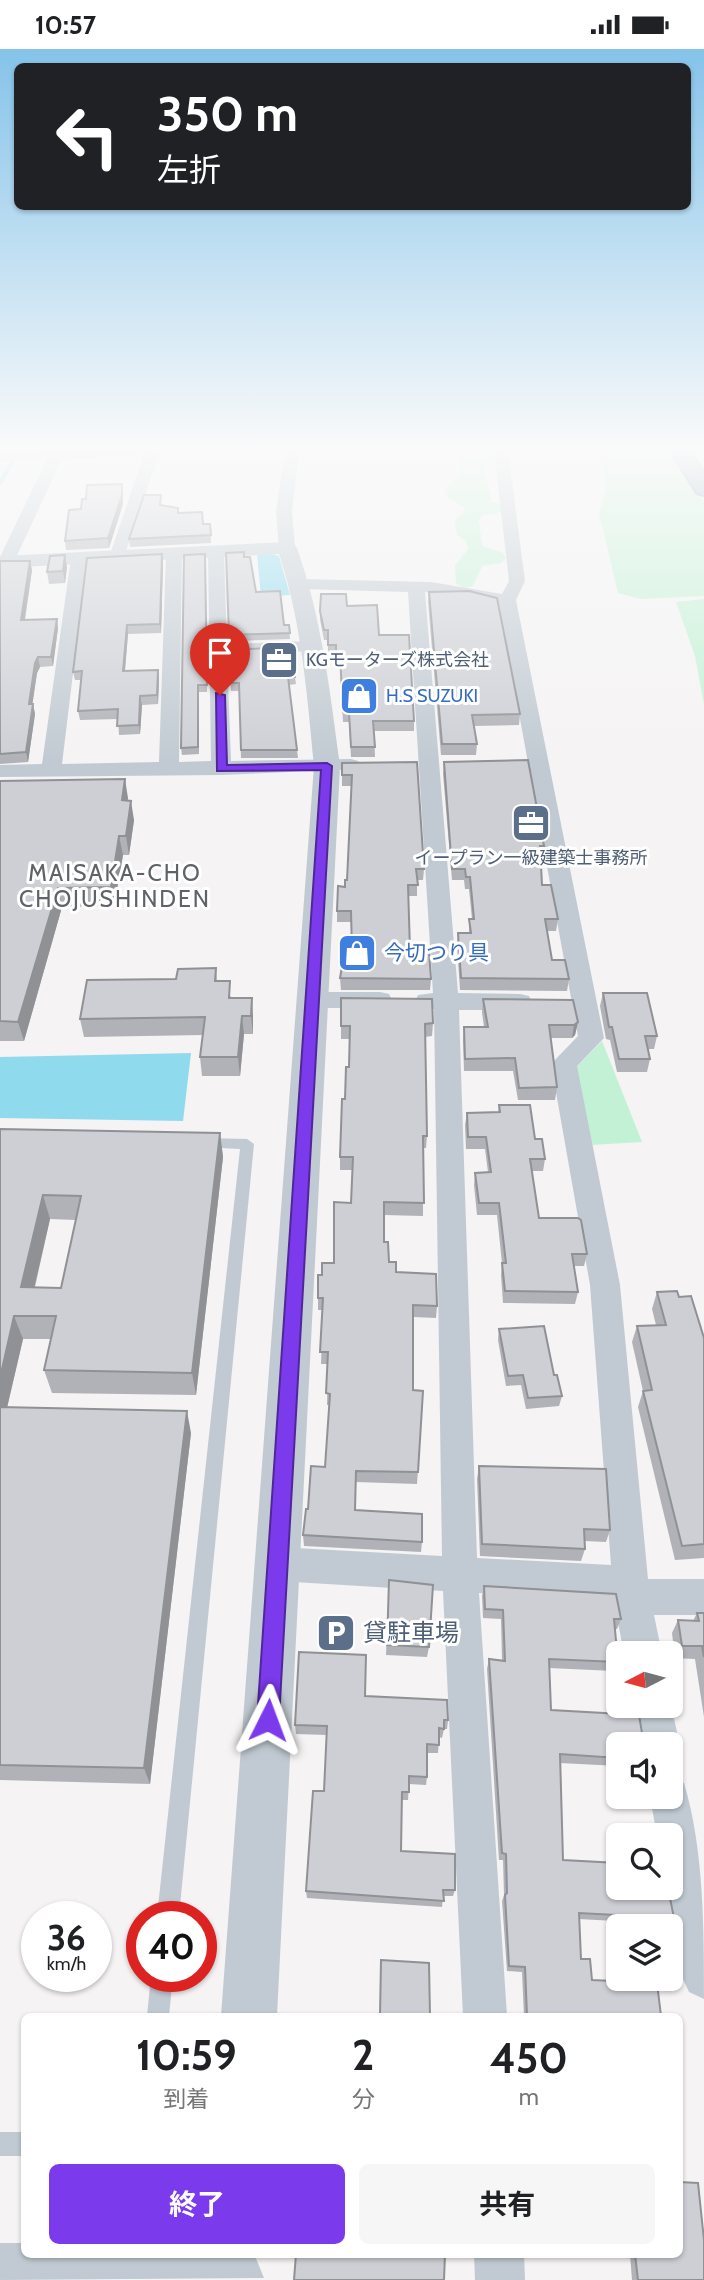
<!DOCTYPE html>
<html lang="ja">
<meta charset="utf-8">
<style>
body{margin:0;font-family:Cabin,"Noto Sans JP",sans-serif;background:#f6f6f6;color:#202124;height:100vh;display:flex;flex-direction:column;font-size:26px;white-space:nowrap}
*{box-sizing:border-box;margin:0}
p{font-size:23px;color:#757577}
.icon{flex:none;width:38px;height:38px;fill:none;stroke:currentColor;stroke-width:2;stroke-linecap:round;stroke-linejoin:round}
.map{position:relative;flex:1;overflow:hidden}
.side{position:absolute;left:21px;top:1964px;width:662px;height:245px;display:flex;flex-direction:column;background:#fff;border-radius:10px;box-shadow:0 2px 5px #0004}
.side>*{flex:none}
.hud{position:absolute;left:14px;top:14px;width:677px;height:147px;border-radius:10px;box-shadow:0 2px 5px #0004;background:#202124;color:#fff;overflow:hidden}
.needle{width:46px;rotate:264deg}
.controls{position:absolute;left:606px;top:1592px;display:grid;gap:14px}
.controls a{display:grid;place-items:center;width:77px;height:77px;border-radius:10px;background:#fff;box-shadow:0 2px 5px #0004;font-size:35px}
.speed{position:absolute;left:21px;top:1852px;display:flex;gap:14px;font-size:35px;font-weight:700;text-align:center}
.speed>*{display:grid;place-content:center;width:91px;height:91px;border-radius:50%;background:#fff;box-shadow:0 2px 5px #0004;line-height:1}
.speed small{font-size:18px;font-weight:400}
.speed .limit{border:10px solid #d22;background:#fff;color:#111}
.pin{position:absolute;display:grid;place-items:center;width:60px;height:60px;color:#fff;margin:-72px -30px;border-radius:50% 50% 50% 0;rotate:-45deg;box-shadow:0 0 7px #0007}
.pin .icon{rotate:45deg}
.me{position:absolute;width:77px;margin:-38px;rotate:3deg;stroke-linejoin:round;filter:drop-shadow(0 0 5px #0008)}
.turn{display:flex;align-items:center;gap:24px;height:147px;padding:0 28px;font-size:32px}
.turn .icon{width:91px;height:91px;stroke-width:2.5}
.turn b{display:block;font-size:49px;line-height:60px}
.eta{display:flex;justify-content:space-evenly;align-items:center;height:119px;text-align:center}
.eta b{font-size:42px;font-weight:700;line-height:49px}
.cta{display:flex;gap:14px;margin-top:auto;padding:14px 28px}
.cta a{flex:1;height:80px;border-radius:10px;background:#7c3aed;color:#fff;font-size:28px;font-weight:700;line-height:80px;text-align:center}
.cta a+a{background:#f6f6f6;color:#202124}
.status{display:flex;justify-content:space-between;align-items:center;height:49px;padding:0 35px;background:#fff;direction:ltr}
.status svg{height:19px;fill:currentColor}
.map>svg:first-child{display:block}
.green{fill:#c3f1d5}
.water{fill:#90daee}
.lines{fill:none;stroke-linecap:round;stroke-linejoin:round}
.stream{stroke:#90daee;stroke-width:4.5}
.motorway-casing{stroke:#7690ad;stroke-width:4}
.service{fill:#c1cad2;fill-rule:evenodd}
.minor{fill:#c1cad2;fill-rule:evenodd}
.tertiary{fill:#c1cad2;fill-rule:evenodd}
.motorway{fill:#8ba5c1;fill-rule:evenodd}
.wall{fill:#b0b2b7;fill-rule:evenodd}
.shaded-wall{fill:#909195}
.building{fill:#cdcfd5;stroke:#909195;stroke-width:2;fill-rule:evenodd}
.route{fill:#7c3aed;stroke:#51269a;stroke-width:2}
.labels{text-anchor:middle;stroke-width:6;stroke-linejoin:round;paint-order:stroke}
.far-service-label{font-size:18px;fill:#4e5e75;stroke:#fff;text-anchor:start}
.far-shop-label{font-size:18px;fill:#366cbe;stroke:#fff;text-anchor:start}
.shop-label{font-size:21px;fill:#366cbe;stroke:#fff;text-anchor:start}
.neighbourhood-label{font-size:23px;letter-spacing:2px;fill:#5f6368;stroke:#fff}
.near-service-label{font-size:24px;fill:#4e5e75;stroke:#fff;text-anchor:start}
</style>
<div class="status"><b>10:57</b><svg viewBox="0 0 49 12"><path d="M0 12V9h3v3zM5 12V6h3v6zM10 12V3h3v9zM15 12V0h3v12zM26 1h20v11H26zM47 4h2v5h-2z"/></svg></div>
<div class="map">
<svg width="704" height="2231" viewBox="0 0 704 2231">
<rect width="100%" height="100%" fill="#f5f3f3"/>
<!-- green -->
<g class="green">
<path d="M469,402H498L496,412L484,416C485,429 490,439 492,453L502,456L501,463L483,466L479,471L482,497L502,503L506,509L501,514L482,517L473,537L465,539L456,535L455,517L468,500L466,492L457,486L455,472L464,463V458L448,449L445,440L460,426V411L468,406Z"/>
<polygon points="599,402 674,402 704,453 704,547 641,550 618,544 599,464 607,436"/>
<polygon points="704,550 704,655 695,607 676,553"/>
<polygon points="602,992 642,1093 591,1096 576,1018"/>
</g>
<!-- water -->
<g class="water">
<polygon points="268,504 279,507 290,546 261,548 257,505"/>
<polygon points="191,1004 183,1072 0,1069 0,1008"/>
</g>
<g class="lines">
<!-- stream -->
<polyline class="stream" points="0,434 14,409"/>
<!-- motorway casing -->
<g class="motorway-casing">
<polygon id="motorway" points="671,402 690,402 704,423 704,446 697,444"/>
</g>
<!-- service -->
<g class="service">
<polygon points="205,1089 247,1090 254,1095 179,1867 157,1867 240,1100 200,1098 198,1094"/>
<polygon points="151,1927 173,1927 169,1967 147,1967"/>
<rect x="0" y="2083" width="24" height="24"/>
</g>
<!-- minor -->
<g class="minor">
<polygon points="51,402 160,402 123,511 117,513 109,508 144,406 62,410 14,513 6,518 0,516 0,508 47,410 0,412 0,404"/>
<polygon points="285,402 299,402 292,462 295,499 287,504 279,499 276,462"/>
<path d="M494,402H508L525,532L516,551L604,989L577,1017L620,1236L648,1530H704V1566H654L662,1605H624L614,1552L479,1544L507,1967H463L443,1542L277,1532L264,1527L259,1515L264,1503L277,1498L442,1507L434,960L418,958L415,952L418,946L433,944L408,543L301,540L293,535L301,530L431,533L502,545L509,532ZM425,543L499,555L578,987L551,1015L590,1236L611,1516L477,1509L459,961H520L529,959L532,953L529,947L520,945L458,944Z"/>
<polygon points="216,498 224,503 227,595 312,592 321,597 312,602 227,606 231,712 351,710 358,712 361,716 358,720 221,726 0,728 0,716 42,715 71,509 79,504 87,509 62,715 159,713 166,505 174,500 182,505 179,713 211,712 208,503"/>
<polygon points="312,943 380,943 389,945 392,951 389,957 380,959 312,959 303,957 300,951 303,945"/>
<polygon points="670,1652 680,1696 674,1710 670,1711 670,1696 640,1696 634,1657 670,1657"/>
<path d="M670,1728L684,1734C704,1801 704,1879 704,1950L689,1943L682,1928L666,1839H670V1787H657L650,1748H670Z"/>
<polygon points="474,2205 524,2205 525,2231 475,2231"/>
</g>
<!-- tertiary -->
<g class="tertiary">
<path d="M287,493L294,495L297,499C322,570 330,643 340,717L277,1967H221L314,717C307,646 302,574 279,505L0,519V507Z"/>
<polygon points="0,2194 24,2194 24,2205 250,2205 255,2207 264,2229 0,2231"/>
</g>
<!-- motorway -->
<use href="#motorway" class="motorway"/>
</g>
<!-- wall -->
<g class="wall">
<polygon points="122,435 123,455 109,499 66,501 65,492 86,450"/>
<polygon points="162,457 203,475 210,475 211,494 130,498 129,490"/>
<polygon points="226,504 244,508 256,543 284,576 289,576 290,590 230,592"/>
<polygon points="205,511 207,643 199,643 199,705 182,706 181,699"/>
<polygon points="0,512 30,512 32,521 25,571 58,579 53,617 40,618 37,624 32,655 33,655 35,665 28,713 0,715"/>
<polygon points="163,513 161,584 128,585 125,622 158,621 159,630 158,655 142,656 140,685 119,686 118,670 80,671 78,662 81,631 75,631 73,623"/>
<polygon points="67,518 65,534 49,535 47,523"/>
<polygon points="429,543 520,665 519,676 474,677 477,695 476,706 441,706 428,553"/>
<polygon points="347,557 379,586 414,672 414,682 374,682 375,708 351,708 349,673 343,673 340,616 337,616 336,606 328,606 328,591 324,591 320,571 320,562"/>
<polygon points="229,601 295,628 296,635 289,636 298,709 241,709 239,642 231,642"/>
<polygon points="417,713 424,820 423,831 417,831 417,847 408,847 410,901 431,930 430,941 341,941 340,929 351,902 351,873 337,873 337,862 347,831 352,737 342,737 342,714"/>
<polygon points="444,713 544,797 543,809 540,809 542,836 558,870 556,882 547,882 552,911 569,930 567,942 460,941 457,896 458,884 469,884 469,870 472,870 469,840 465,840 464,831 452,831 443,725"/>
<polygon points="125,730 127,752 134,771 129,806 123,806 114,857 62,858 24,992 0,992 0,732"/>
<polygon points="216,919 217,932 232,949 253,967 253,985 244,985 240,1027 202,1027 200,1008 203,986 84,988 80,970 176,930"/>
<polygon points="603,944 657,987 654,1000 648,1000 650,1010 647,1023 617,1023 610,991 606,990 600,957"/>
<polygon points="341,949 433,974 432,987 425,988 427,1087 426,1099 423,1099 423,1167 384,1166 384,1193 389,1213 396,1223 437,1257 436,1269 413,1268 413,1341 423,1342 417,1435 356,1433 355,1461 422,1493 421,1503 304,1497 303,1486 308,1460 325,1418 330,1356 327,1356 328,1315 321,1315 323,1261 318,1261 318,1249 322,1226 334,1214 351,1154 353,1121 340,1121 340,1108 345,1050 349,1018 350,990 341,990"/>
<polygon points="483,950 578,973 575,986 572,989 551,989 557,1038 555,1051 518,1051 513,1022 464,1022 463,991 464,978 484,978 482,963"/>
<polygon points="499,1056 535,1090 545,1110 543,1122 532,1122 539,1169 587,1205 584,1217 574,1217 578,1243 575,1255 503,1254 501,1226 502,1214 497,1166 477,1166 474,1136 475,1124 488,1123 485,1100 466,1100 465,1076 467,1064 498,1063"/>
<path d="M0,1080L220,1084L223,1108L196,1346L52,1344L44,1321L51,1290H23L7,1359L191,1384L150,1735L0,1731ZM50,1170L76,1171L61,1239L35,1238Z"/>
<polygon points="657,1243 679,1248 704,1289 704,1509 675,1511 638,1358 643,1342 632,1293 637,1277 656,1276 652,1260"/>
<polygon points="499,1280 554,1326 562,1347 559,1357 526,1360 521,1336 506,1337 498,1291"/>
<polygon points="479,1417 610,1481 606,1493 585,1492 585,1500 581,1512 480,1507 477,1430"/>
<polygon points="389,1531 429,1598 427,1608 386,1606"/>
<polygon points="484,1537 621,1570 617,1580 614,1580 618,1614 614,1622 549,1619 551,1661 618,1696 618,1717 560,1714 563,1811 674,1869 669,1875 579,1870 581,1910 592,1931 661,1967 524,1967 522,1923 507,1922 502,1852 504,1846 503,1811 499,1811 487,1620 489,1610 502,1611 501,1570 483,1569 482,1547"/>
<polygon points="697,1564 704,1564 704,1668 695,1610 675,1609 672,1584 678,1571 693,1572"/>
<polygon points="365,1647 448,1671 447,1680 444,1680 442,1689 439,1688 438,1704 427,1704 427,1728 426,1736 409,1735 408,1751 402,1751 401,1802 455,1841 453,1847 443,1847 442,1858 307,1849 306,1842 324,1742 327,1686 296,1685 295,1676"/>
<polygon points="630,2205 679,2205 704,2231 632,2231"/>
</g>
<!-- shaded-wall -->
<g class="shaded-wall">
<polygon points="122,435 123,455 109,499 108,489"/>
<polygon points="162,505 163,513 161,584 160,575"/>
<polygon points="65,506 67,518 65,534 63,522"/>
<polygon points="30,512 32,521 23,581 21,571"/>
<polygon points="57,570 58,579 53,617 51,608"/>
<polygon points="127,576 128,585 124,631 123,622"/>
<polygon points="38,608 40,618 37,624 31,665 29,655 35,614"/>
<polygon points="158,621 159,630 158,655 157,646"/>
<polygon points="140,647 142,656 140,685 139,676"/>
<polygon points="33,655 35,665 28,713 26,703"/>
<polygon points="125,730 128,749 125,770 122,751"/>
<polygon points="131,752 134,771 129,806 126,787"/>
<polygon points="119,787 123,806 114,857 111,838"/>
<polygon points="58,839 62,858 24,992 18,973"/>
<polygon points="252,949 253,967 253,985 251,967"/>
<polygon points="242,967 244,985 240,1027 238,1008"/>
<polygon points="578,973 575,986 572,989 574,976"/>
<polygon points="220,1084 223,1108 196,1346 192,1324"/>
<polygon points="43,1146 50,1170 29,1261 21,1238"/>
<polygon points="14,1267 23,1290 2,1380 0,1375 0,1329"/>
<polygon points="187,1362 191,1384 150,1735 144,1719"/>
</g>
<!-- building -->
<g class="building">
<polygon points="122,435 122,446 108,489 65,492 69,461 81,460 82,450 86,450 87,436"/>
<polygon points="144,446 161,446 160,456 178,459 178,464 202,463 203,475 210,475 211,486 129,490"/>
<polygon points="244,503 244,508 250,508 256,543 280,542 284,576 289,576 290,584 229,586 226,504"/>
<polygon points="162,505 160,575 127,576 123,622 158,621 157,646 140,647 139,676 117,677 118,660 78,662 82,622 73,623 87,509"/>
<polygon points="205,505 207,636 198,636 198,698 181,699 184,506"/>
<polygon points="65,506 63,522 47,523 50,507"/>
<polygon points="0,512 30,512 21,571 57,570 51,608 38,608 35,614 29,655 33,655 26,703 0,705"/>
<polygon points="469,542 497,549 520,665 472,666 477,695 442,695 429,543"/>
<polygon points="321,545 346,545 347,557 377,556 379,586 409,586 414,672 373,672 375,698 351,698 349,663 343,663 340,606 336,606 336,596 328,596 328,581 324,581 320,562"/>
<polygon points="292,598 295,628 288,628 297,701 241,701 239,634 230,634 229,601"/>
<polygon points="528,711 544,797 540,797 542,836 551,836 558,870 545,870 552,911 565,911 569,930 461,929 458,884 471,884 469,870 474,870 470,828 466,828 465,820 452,820 444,713"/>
<polygon points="417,713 424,820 416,820 418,836 408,836 410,901 429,903 431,930 340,929 344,906 349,906 349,902 352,902 351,862 337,862 338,837 345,838 345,831 347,831 352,726 342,726 342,714"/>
<polygon points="125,730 122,751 131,752 126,787 119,787 111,838 58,839 18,973 0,972 0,732"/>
<polygon points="216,919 215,932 230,932 229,949 252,949 251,967 242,967 238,1008 200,1008 205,968 80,970 87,931 176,930 178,920"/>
<polygon points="603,944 647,944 657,987 645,987 650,1010 619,1010 612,978 609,978"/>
<polygon points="341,949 432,950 433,974 425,975 427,1087 423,1087 424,1154 384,1153 384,1193 388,1193 389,1213 396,1213 396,1223 436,1225 437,1257 413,1256 413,1341 423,1342 418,1423 356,1422 355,1461 422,1465 422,1493 303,1486 306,1460 308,1460 311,1417 325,1418 330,1345 326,1344 328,1303 320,1303 323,1249 318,1249 318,1226 322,1226 322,1214 334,1214 334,1153 351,1154 353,1108 340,1108 342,1050 345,1050 346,1018 349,1018 350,977 341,977"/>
<polygon points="483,950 573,951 578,973 574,976 549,976 557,1038 519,1039 515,1009 465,1010 464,978 488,978"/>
<polygon points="499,1056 530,1056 535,1090 542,1090 545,1110 530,1110 539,1169 578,1169 581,1171 587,1205 572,1205 578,1243 505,1242 502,1214 506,1214 499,1154 479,1154 475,1124 491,1123 486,1088 468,1088 467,1064 500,1063"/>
<path d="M0,1080L220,1084L192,1324L44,1321L56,1267H14L0,1329ZM43,1146L81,1147L61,1239L21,1238Z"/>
<polygon points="677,1242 679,1248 691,1247 704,1289 704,1495 682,1497 643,1342 652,1341 637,1277 666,1276 657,1243"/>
<polygon points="544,1277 554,1326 557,1326 562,1347 528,1349 523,1326 508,1327 499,1280"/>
<polygon points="0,1358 187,1362 144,1719 0,1716"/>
<polygon points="479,1417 606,1420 610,1481 584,1480 585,1500 482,1495"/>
<polygon points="389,1531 433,1536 429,1598 387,1596"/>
<polygon points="484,1537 616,1545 621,1570 614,1570 618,1613 549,1610 551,1661 639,1666 643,1690 655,1690 655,1696 618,1696 618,1709 560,1705 563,1811 618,1814 618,1839 668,1839 674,1869 579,1864 581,1910 590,1910 592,1931 657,1934 661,1967 527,1967 525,1918 509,1917 505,1846 507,1844 506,1805 502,1804 489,1610 505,1612 503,1561 485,1560"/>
<polygon points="697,1564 704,1564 704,1608 702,1597 682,1597 678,1571 699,1572"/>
<polygon points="299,1603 366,1606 365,1647 447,1651 448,1671 444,1671 444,1680 439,1679 439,1696 427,1695 427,1728 409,1727 409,1743 402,1743 401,1802 455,1805 455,1841 443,1841 444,1852 306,1842 313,1742 324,1742 327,1677 295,1676"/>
<polygon points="381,1911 429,1914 430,1967 380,1967"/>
<polygon points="679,2133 698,2134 704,2191 704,2231 638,2231 635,2205 679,2205"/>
<polygon points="296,2205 445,2205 444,2231 294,2231"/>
</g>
<!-- sky -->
<linearGradient id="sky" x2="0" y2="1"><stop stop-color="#85c3ea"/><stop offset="0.56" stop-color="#fafafa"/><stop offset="1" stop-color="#fafafa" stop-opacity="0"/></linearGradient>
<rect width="704" height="714" fill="url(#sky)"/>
<!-- route -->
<polygon class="route" points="216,644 225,646 227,716 327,714 332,717 279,1671 276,1679 268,1682 260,1679 257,1671 321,721 217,722"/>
<!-- icons -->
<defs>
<g id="office-square" transform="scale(2.0125)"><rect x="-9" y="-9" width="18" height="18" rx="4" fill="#5c6f8a" stroke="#fff"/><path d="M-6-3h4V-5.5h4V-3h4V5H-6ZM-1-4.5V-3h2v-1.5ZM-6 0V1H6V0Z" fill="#fff"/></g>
<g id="shop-square" transform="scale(2.0125)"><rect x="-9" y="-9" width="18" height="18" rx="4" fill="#3f7fe0" stroke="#fff"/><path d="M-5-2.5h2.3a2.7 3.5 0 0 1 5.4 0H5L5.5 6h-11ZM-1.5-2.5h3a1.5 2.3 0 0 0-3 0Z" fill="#fff"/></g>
<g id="parking-square" transform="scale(2.0125)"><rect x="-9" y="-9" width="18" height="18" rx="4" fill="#5c6f8a" stroke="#fff"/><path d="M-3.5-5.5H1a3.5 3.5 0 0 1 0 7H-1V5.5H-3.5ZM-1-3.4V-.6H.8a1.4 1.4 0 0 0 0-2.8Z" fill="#fff"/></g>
</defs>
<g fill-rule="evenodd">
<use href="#office-square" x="279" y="611"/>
<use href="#shop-square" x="359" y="647"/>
<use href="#office-square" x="531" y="774"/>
<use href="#shop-square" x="357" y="904"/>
<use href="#parking-square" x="336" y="1584"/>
</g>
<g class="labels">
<!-- far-service labels -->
<g class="far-service-label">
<text x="306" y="617">KGモーターズ株式会社</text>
<text x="531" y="815" text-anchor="middle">イープラン一級建築士事務所</text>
</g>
<!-- far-shop labels -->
<g class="far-shop-label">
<text x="386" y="653">H.S SUZUKI</text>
</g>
<!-- shop labels -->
<g class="shop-label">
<text x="384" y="911">今切つり具</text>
</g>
<!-- neighbourhood labels -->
<g class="neighbourhood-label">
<text x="115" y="832">MAISAKA-CHO<tspan x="115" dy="26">CHOJUSHINDEN</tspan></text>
</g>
<!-- near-service labels -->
<g class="near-service-label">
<text x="363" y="1592">貸駐車場</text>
</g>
</g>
</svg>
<div class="controls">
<a><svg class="needle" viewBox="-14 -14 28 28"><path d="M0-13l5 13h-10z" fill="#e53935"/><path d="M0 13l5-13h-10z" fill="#757577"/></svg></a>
<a><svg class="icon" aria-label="sound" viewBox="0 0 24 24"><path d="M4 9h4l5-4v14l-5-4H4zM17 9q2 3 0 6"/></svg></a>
<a><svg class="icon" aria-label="search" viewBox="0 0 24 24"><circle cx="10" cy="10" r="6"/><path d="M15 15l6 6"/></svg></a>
<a><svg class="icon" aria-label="layers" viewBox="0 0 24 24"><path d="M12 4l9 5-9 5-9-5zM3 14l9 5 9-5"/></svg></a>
</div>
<div class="speed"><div>36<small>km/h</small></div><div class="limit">40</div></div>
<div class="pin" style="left:220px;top:646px;background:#d93025"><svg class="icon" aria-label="arrive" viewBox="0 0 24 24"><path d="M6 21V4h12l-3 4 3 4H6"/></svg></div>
<svg class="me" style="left:268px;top:1671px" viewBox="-20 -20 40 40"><path d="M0-17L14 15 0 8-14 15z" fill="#7c3aed" stroke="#fff" stroke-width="4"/></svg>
<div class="hud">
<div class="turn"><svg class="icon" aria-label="left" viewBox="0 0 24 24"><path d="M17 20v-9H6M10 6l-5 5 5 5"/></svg><div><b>350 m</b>左折</div></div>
</div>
<section class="side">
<div class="eta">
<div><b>10:59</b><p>到着</p></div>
<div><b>2</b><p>分</p></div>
<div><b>450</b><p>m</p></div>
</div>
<div class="cta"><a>終了</a><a>共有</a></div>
</section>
</div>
